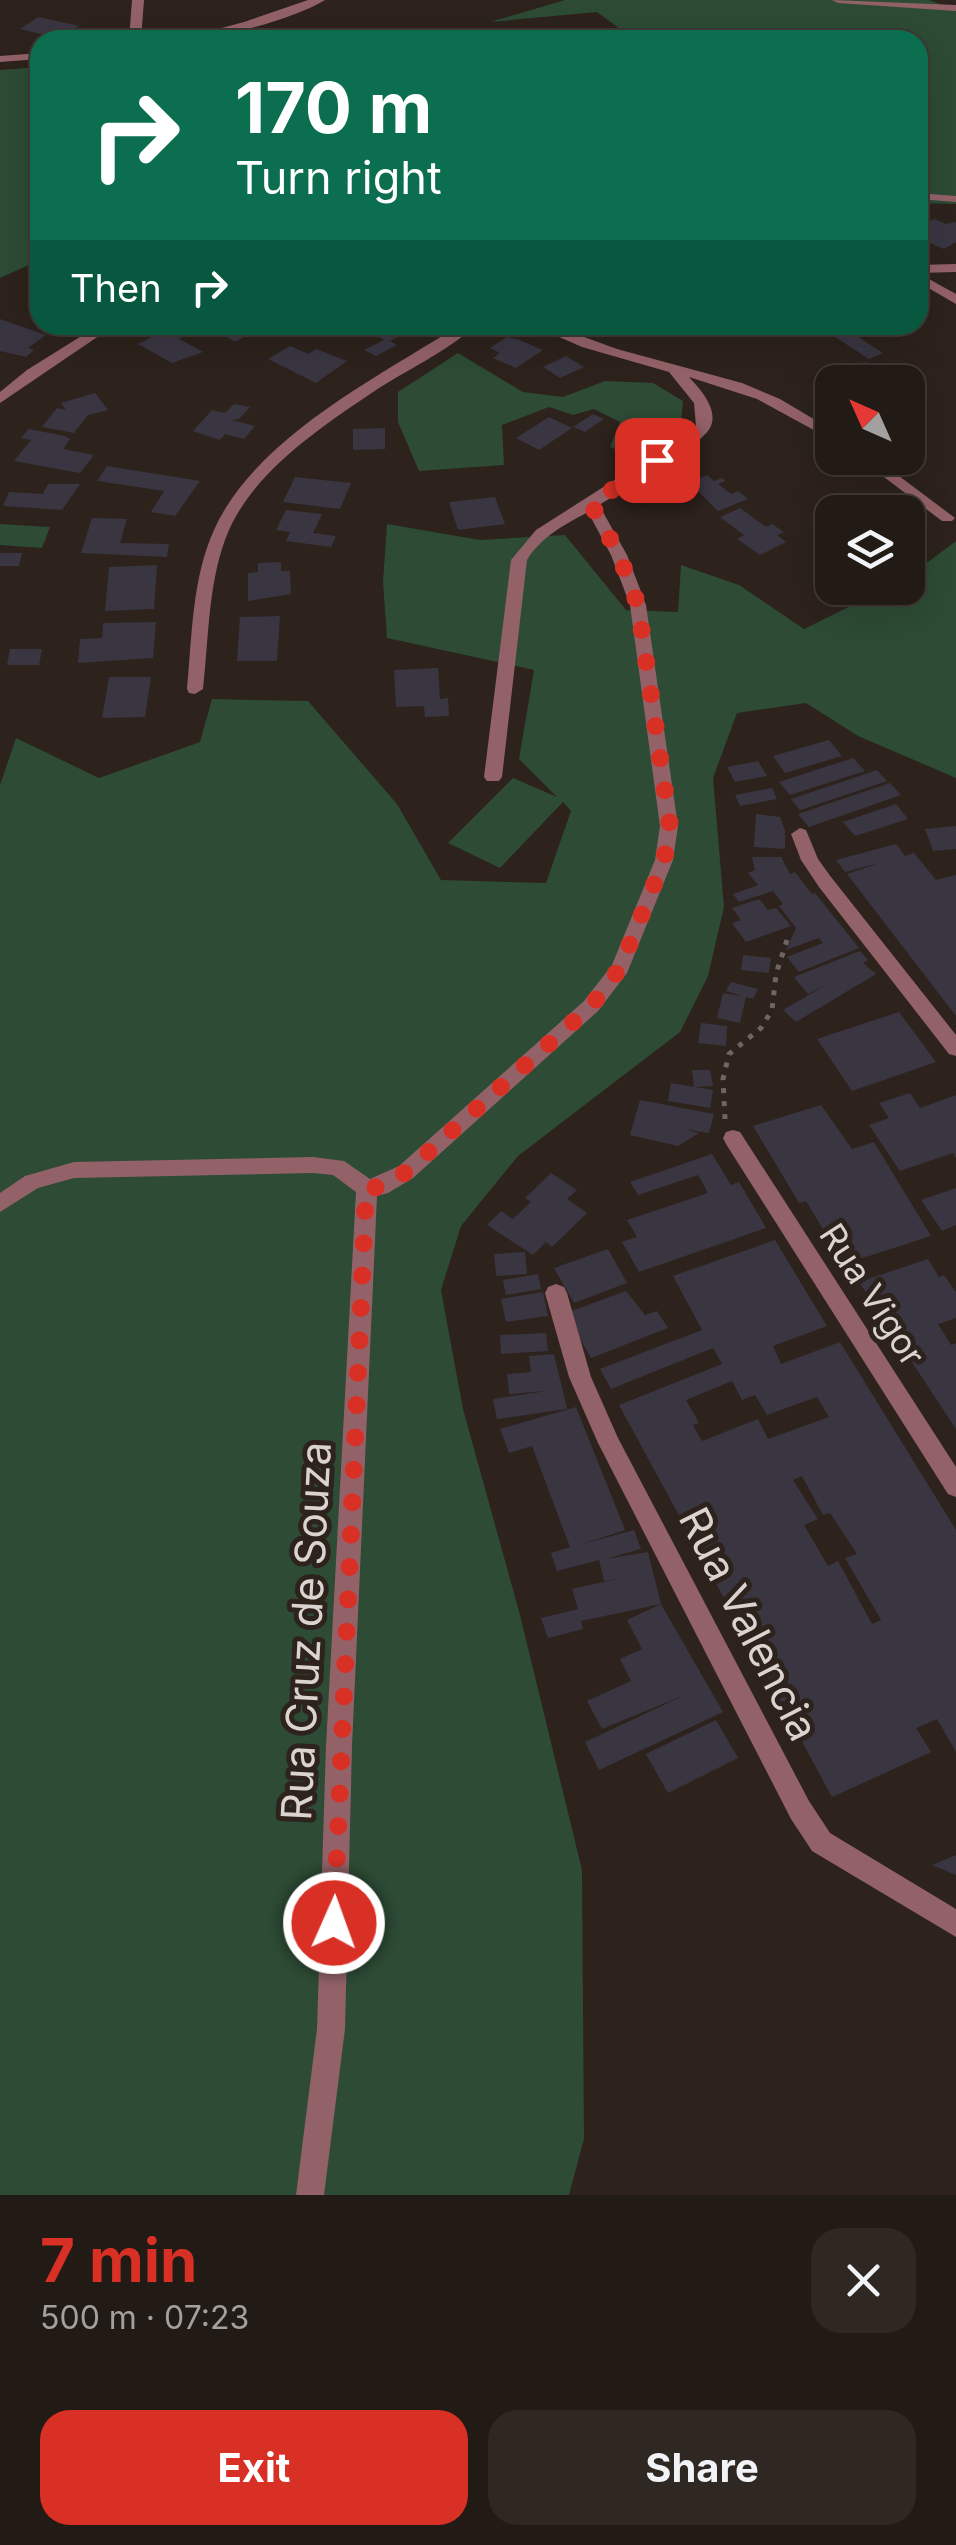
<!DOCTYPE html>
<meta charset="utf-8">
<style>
body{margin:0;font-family:Inter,sans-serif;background:#2e2722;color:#f1f3f6;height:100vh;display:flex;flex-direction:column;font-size:38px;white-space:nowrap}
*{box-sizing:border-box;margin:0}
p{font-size:32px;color:#a2a1a0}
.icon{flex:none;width:55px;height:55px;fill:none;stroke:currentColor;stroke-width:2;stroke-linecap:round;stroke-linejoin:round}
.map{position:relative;height:2195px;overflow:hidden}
.drawer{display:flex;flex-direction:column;background:#221a15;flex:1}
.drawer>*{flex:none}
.banner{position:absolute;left:30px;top:30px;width:898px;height:305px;border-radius:30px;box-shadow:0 10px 40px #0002,0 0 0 2px #3f3834;background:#0b6e4f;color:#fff;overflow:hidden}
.needle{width:65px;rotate:315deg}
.buttons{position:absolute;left:815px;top:365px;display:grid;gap:20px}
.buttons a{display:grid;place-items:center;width:110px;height:110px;border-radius:20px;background:#221a15;box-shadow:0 10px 40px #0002,0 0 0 2px #3f3834;font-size:50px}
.pin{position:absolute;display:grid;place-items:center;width:85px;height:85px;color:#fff;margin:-42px;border-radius:20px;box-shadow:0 5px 15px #0006}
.me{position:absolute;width:110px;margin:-55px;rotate:2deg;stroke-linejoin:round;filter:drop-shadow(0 0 8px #0008)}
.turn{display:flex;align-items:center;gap:35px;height:210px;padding:0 40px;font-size:45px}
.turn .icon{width:130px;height:130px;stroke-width:2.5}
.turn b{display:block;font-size:70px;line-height:85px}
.then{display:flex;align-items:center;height:95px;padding:0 40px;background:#0003;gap:20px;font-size:38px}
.round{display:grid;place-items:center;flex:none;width:105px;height:105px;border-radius:30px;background:#2e2722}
.headline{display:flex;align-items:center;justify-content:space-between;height:170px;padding:0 40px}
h1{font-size:60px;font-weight:700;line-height:75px;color:#d93025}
.cta{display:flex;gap:20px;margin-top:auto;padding:20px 40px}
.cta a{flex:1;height:115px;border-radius:30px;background:#d93025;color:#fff;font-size:40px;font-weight:700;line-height:115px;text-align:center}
.cta a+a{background:#2e2722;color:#f1f3f6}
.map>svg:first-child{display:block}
.green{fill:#2d4b35}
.building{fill:#393642;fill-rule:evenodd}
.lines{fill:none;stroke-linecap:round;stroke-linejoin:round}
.path{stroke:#6f6661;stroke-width:5;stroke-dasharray:5 8;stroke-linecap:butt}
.service{fill:#936268;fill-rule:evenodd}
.minor{fill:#936268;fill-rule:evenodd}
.tertiary{fill:#936268;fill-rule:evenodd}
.route{stroke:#d93025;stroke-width:18;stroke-dasharray:0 32.4}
.labels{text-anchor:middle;stroke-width:10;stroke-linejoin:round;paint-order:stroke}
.street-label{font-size:35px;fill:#dad3cf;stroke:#2d221c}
.near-street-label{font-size:42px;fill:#dad3cf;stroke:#2d221c}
</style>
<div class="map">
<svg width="956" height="2195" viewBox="0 0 956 2195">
<rect width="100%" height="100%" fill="#2d221c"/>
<!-- green -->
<g class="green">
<polygon points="565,0 929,0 956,10 956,204 918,203 918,40 635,40 597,12 490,22"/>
<polygon points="40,67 40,260 0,278 0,70"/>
<polygon points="458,353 523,392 563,397 605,381 653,383 683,401 681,424 642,460 610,447 620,422 594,409 573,415 549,407 502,425 504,465 419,471 398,422 398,392"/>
<polygon points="0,524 50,527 42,548 0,545"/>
<polygon points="387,524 480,540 565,535 626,610 678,612 681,565 739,585 804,629 887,588 908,588 908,577 956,541 956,778 858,736 806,703 737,713 713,778 724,907 708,976 680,1032 518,1156 461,1226 441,1290 463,1409 520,1615 582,1870 584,2139 569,2195 0,2195 0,785 16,738 99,778 200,742 212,699 308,701 397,804 441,880 546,883 571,811 563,802 500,868 448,843 513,778 557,797 519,759 534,670 387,638 383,582"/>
</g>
<!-- building -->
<g class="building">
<polygon points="38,17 71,24 80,26 53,37 20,29"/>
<polygon points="934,219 946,224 956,222 956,242 944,249 918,238 918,221 925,224"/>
<polygon points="0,319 17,325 46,335 28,348 34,350 26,357 0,351"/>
<polygon points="175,325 190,333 179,339 203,352 172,363 138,344"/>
<polygon points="208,325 247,325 257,330 235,342"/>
<polygon points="368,325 410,325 415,328 390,341 397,345 376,356 364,350 384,340 368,331 374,328"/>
<polygon points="849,331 883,353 869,359 835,337"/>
<polygon points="507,337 519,340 543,350 516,368 493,358 500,353 490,348"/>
<polygon points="290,346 308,354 316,349 347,361 316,383 268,359"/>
<polygon points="566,356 584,367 560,378 543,367"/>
<polygon points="866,362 877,378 850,382 839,366"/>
<polygon points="95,393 108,410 88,415 74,433 42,427 57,408 66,410 61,403"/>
<polygon points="234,404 250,407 239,419 232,420 255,426 244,439 225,434 220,440 193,431 212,410 225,413"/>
<polygon points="593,414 604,419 585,432 573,427"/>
<polygon points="549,417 572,428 539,450 516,438"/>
<polygon points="385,428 385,449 353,450 353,429"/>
<polygon points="29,429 65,436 70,439 63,449 94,455 80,473 14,461 31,440 21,438"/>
<polygon points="107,466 200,481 175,516 151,512 164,491 97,481"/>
<polygon points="707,475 714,481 722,478 725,481 718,484 731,494 738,491 748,499 718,511 699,492 687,497 676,488"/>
<polygon points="295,477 351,483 340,509 283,502"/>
<polygon points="48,484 80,484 62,510 3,506 9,492 43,494"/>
<polygon points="495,497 505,524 458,530 449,502"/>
<polygon points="740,508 766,527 772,524 784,532 777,535 786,542 760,555 737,539 744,535 720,517"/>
<polygon points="286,510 322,514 313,533 336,536 331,547 286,541 290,532 276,530"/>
<polygon points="92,518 127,519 120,543 169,544 167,557 81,553"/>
<polygon points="0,553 22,553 19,566 0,566"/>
<polygon points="281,562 281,571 290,571 291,594 248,601 248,573 258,572 258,563"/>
<polygon points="157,565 154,609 105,611 109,567"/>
<polygon points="280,616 277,661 237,661 240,617"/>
<polygon points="156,622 153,658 78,663 80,639 102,638 103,623"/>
<polygon points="10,649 42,649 39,665 7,665"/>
<polygon points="438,668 440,699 448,698 449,716 425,717 424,706 396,707 394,670"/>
<polygon points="109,677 151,677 145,717 102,718"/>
<polygon points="829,740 842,756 785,773 773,756"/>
<polygon points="853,758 865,771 790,795 779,782"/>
<polygon points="758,761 767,776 735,782 727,767"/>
<polygon points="877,770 887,781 800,810 791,799"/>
<polygon points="890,783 901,795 809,827 798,814"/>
<polygon points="772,788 777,799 740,806 735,795"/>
<polygon points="896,804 908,819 855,836 843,822"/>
<polygon points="756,814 780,817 785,831 785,849 754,847"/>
<polygon points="956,826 956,849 933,851 925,829"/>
<polygon points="896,844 905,856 914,853 936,880 956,875 956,1016 847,874 879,863 845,872 836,860"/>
<polygon points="752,857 781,857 790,874 795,872 812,894 815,893 859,948 799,972 787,957 823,943 819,938 786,950 796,928 779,906 783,904 773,891 739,902 733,894 758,885 748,873 755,870"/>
<polygon points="759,899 768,910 776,908 791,926 746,942 732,923 741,920 732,908"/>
<polygon points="860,951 868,960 863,963 876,974 796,1022 783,1010 824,986 808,994 794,977"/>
<polygon points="743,955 771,958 769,973 741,970"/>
<polygon points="731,982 758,989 753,999 746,997 740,1023 717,1018 723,993 742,996 726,991"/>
<polygon points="899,1012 936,1062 852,1091 817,1039"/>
<polygon points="701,1023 727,1026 726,1046 698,1043"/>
<polygon points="692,1070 710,1070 713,1086 694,1087"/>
<polygon points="671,1083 713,1090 710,1108 668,1101"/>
<polygon points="910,1093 920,1108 956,1095 956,1158 953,1153 900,1171 869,1125 889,1118 879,1103"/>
<polygon points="640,1100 714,1114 709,1133 685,1129 699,1133 678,1146 630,1135"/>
<polygon points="821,1105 852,1149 874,1142 931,1236 844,1264 806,1201 799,1203 753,1126"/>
<polygon points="712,1154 731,1185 739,1182 766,1228 639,1272 622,1242 637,1237 627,1220 708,1193 698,1175 638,1195 630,1182"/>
<polygon points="551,1173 577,1190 567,1199 587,1213 552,1247 546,1242 533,1255 487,1225 501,1211 513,1219 531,1202 525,1198"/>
<polygon points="956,1188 956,1225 942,1231 921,1200"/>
<path d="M775,1240L827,1326L773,1346L781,1364L840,1342L956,1530V1752L937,1719L916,1728L931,1752L832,1797L619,1405L722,1364L713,1348L611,1389L600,1369L702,1330L673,1276ZM732,1381L742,1400L755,1395L767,1415L817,1397L829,1417L768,1439L758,1419L702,1441L693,1425L699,1423L686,1400ZM802,1476L823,1515L830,1513L857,1554L845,1558L881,1620L872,1624L838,1561L828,1566L804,1525L818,1519L793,1480Z"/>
<polygon points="608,1249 627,1283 574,1303 554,1268"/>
<polygon points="525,1252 527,1274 496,1276 494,1254"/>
<polygon points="928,1259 939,1277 944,1275 956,1292 956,1318 938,1324 951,1345 956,1343 956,1429 859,1282"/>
<polygon points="538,1274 541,1289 506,1295 503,1280"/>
<polygon points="626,1291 645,1315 657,1311 668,1328 591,1358 566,1313"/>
<polygon points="543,1292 548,1316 506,1322 501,1299"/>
<polygon points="546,1333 548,1351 501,1354 500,1335"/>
<polygon points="554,1354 567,1409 497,1419 493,1399 547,1391 509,1394 507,1374 531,1372 529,1356"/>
<polygon points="576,1407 625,1530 582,1544 634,1530 641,1549 605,1559 648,1552 661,1604 723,1712 599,1770 585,1742 687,1694 602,1729 587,1701 631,1681 620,1659 642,1649 627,1620 661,1604 581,1621 583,1629 548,1638 541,1618 578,1609 572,1589 617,1579 604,1581 599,1560 557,1571 551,1553 570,1547 532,1446 509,1453 500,1429"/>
<polygon points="716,1720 738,1758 668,1793 646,1754"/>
<polygon points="956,1855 956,1875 932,1865"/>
</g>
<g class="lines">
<!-- path -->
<polyline class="path" points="725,1119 723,1079 729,1054 761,1028 772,1010 776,974 789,934"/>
<!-- service -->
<polygon class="service" points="918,193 956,196 956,202 918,199"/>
<!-- minor -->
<g class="minor">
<path d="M308,0H325C292,20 216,40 177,40L244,22Z"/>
<polygon points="832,0 956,5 956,11 838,3"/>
<polygon points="918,273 956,294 956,304 918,282"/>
<polygon points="99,325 115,325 0,403 0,392 27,370"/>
<path d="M460,325H476C447,352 406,370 373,392C320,428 256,470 229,530C208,578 209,637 203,689L195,694L189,693L187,689C192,637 192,578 214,530C255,438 378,377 460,325Z"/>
<path d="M532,325H551L617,349L742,383L780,399L832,430V440L757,399L689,377C700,389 718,408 711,426C703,446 621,492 599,505L627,555L646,605L678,826L673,860L627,973L598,1011L413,1178L388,1193L377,1196L352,1746L345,2029L324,2195H296L317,2029L326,1746L356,1192L333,1175L313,1173L74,1178L38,1188L0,1212V1193L25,1176L74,1162L313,1157L344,1161L370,1179L399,1166L584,1001L612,965L655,860L660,826L630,605L611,555L588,512C564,525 541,537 527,560L502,777L499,781H487L484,777L511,560L536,530L685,435L696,426L694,403L669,372L582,347Z"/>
<polygon points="859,458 875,458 955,518 952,521 942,521"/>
<polygon points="800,828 806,830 818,859 831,877 956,1035 956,1056 949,1054 819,887 801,860 791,834"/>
<polygon points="733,1130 740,1132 956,1467 956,1497 948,1494 726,1144 723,1138 726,1132"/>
<polygon points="556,1284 564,1287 567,1293 591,1377 618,1438 809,1801 830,1833 956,1909 956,1937 812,1851 791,1819 598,1443 569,1377 545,1293 548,1287"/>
</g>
<!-- tertiary -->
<g class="tertiary">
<polygon points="132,0 144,0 141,40 129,40"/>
<polygon points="40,53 40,59 0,62 0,56"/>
<polygon points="956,264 956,272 918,273 918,265"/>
</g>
</g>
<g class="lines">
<!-- route -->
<polyline class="route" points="334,1923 366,1188 381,1187 406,1172 591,1006 606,987 620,968 664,860 670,826 638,605 619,555 591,504 657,460"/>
</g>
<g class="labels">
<!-- street labels -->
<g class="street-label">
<text transform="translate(872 1295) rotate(57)" y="12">Rua Vigor</text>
</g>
<!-- near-street labels -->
<g class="near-street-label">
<text transform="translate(749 1624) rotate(63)" y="15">Rua Valencia</text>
<text transform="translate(306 1631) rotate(-87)" y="15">Rua Cruz de Souza</text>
</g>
</g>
</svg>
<div class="buttons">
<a><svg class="needle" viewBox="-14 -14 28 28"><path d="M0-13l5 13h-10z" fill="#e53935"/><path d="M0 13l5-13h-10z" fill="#a2a1a0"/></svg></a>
<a><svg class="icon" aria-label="layers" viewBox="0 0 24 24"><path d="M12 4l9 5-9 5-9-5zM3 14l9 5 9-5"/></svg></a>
</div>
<div class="pin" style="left:657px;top:460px;background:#d93025"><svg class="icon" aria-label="arrive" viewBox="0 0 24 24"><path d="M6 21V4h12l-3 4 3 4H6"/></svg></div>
<svg class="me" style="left:334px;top:1923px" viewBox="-20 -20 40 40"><circle r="17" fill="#d93025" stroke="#fff" stroke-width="3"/><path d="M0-11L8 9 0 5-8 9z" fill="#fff"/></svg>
<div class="banner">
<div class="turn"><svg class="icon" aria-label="right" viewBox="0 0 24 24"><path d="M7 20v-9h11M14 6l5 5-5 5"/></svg><div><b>170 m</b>Turn right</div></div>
<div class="then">Then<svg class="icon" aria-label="right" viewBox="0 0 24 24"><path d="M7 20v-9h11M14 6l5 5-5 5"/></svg></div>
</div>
</div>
<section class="drawer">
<div class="headline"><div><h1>7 min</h1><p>500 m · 07:23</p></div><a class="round"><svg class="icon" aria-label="close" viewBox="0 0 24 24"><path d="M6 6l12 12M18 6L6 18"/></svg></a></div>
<div class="cta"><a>Exit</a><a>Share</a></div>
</section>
